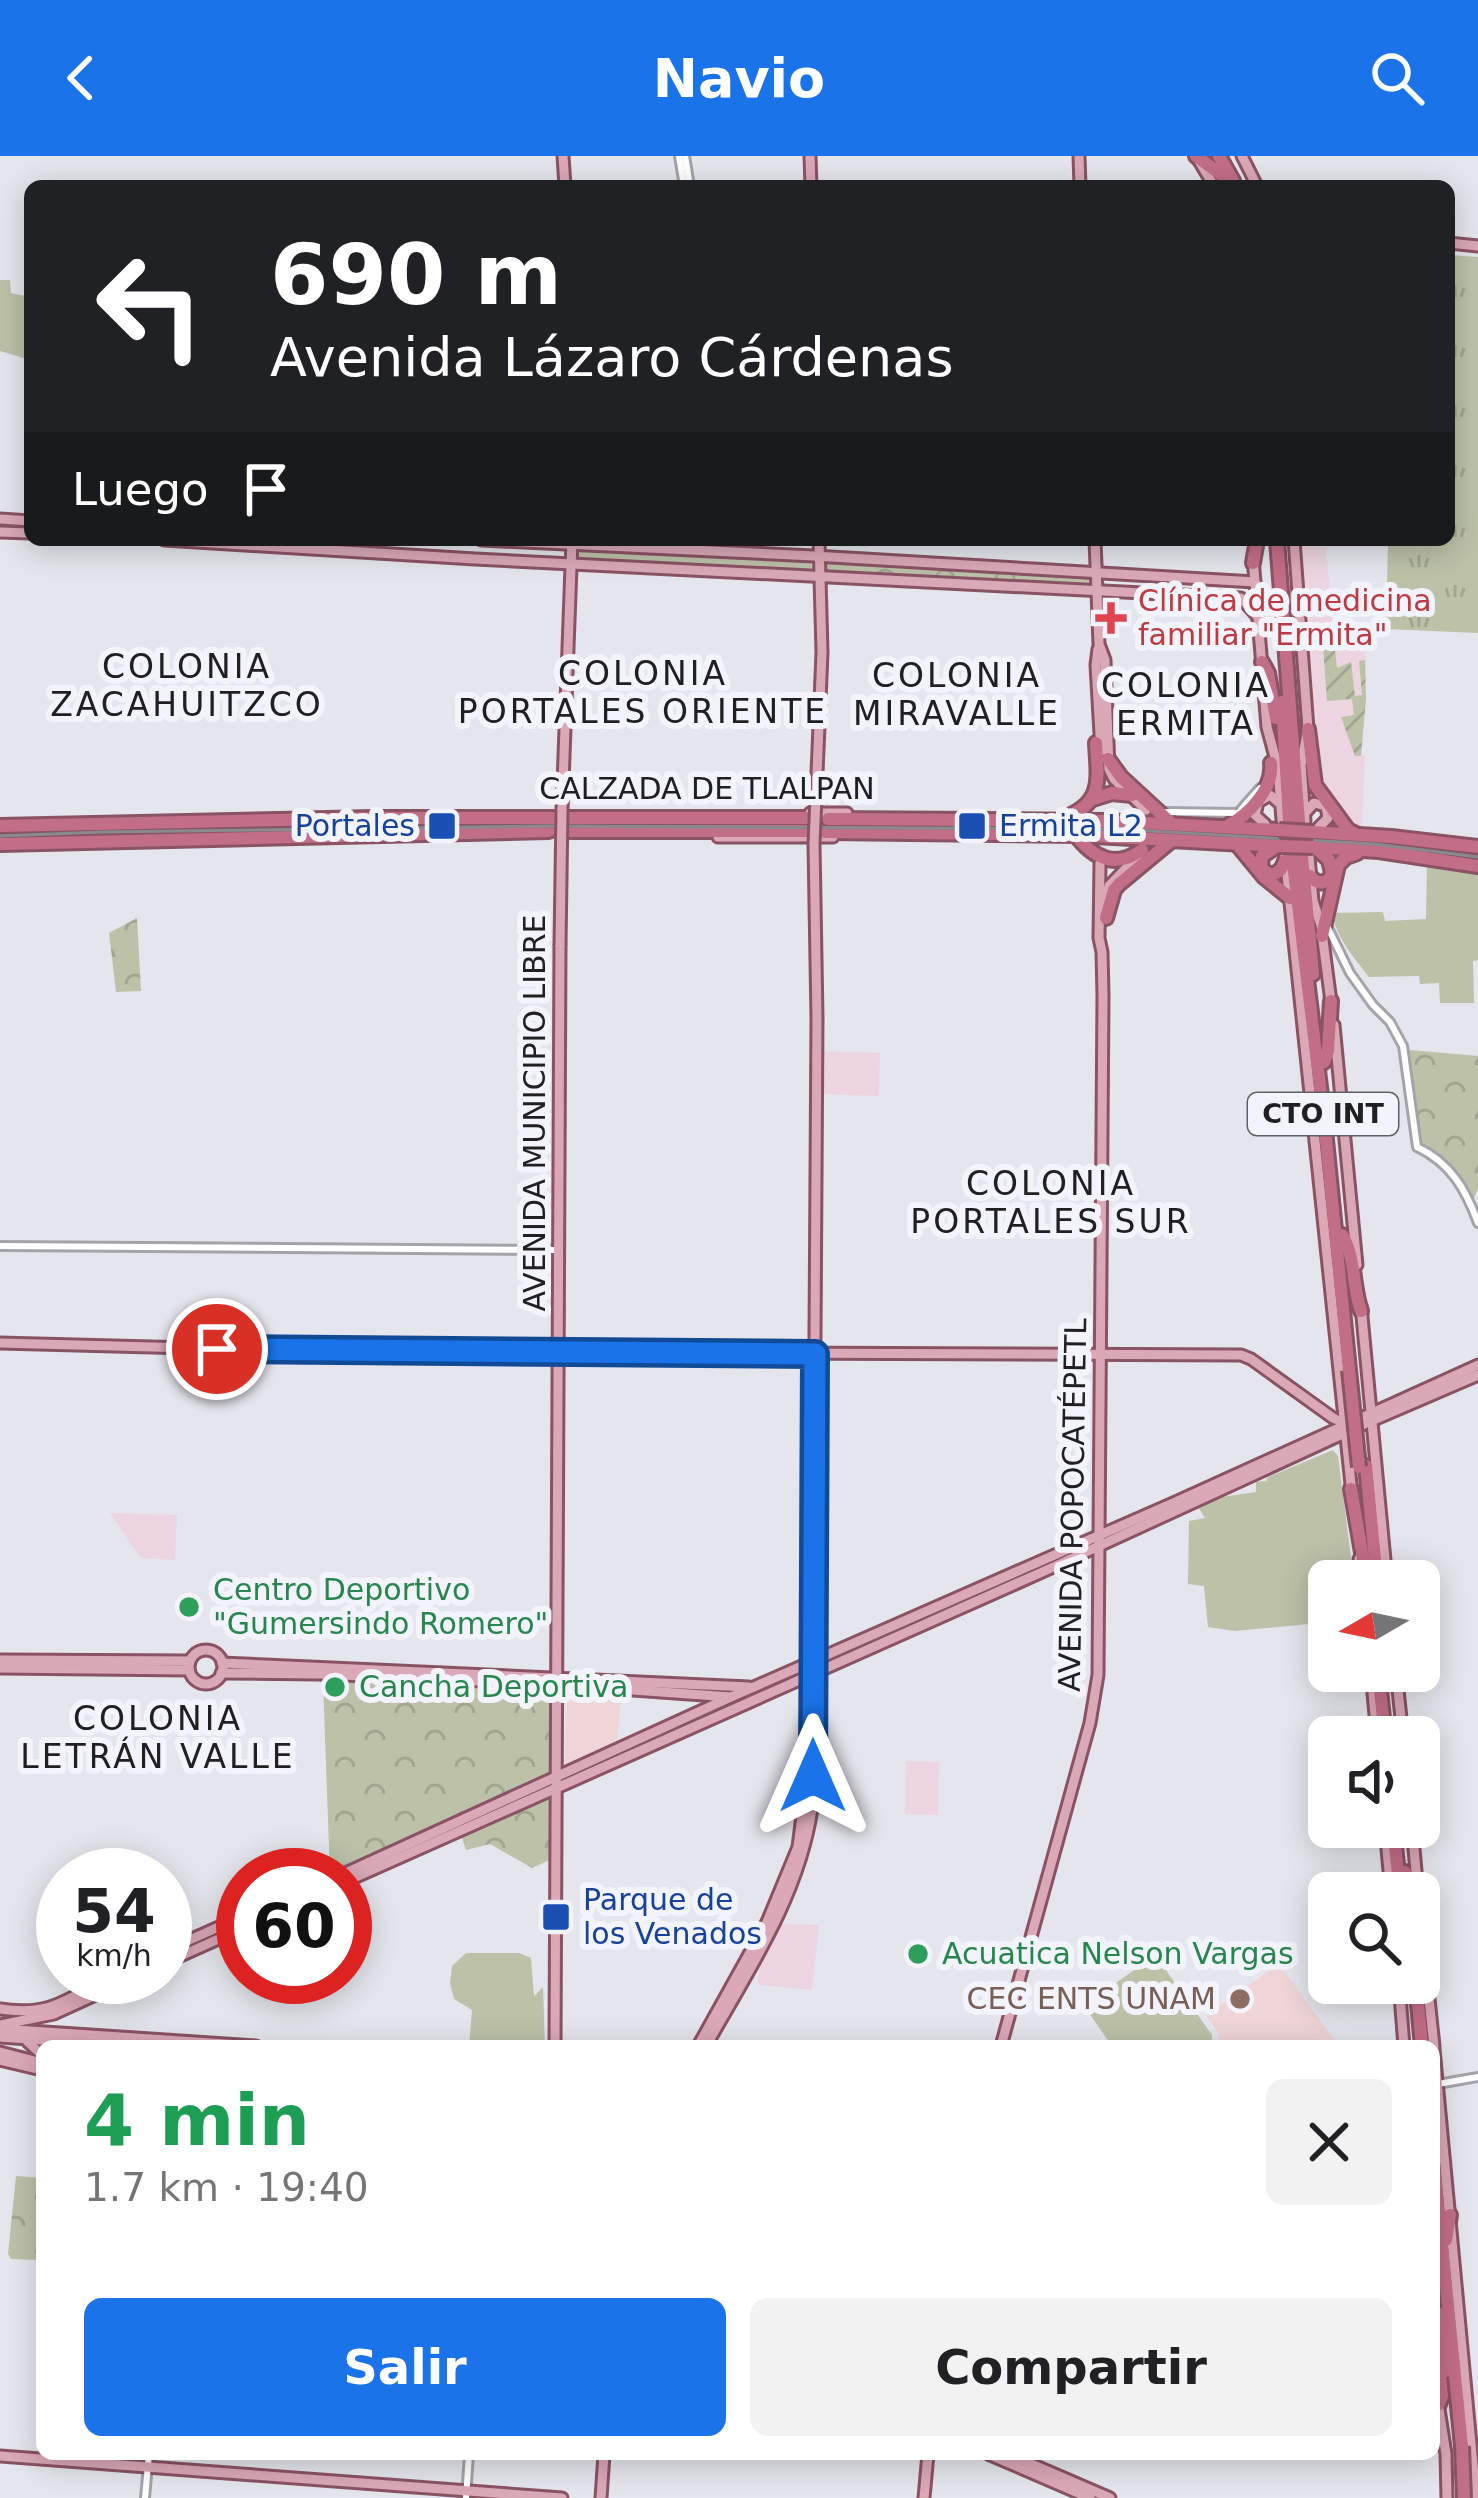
<!DOCTYPE html>
<html lang="es">
<meta charset="utf-8">
<style>
body{margin:0;font-family:"DejaVu Sans",sans-serif;background:#f2f2f2;color:#202124;height:100vh;display:flex;flex-direction:column;font-size:45px;white-space:nowrap}
*{box-sizing:border-box;margin:0}
p{font-size:39px;color:#757577}
.icon{flex:none;width:66px;height:66px;fill:none;stroke:currentColor;stroke-width:2;stroke-linecap:round;stroke-linejoin:round}
.map{position:relative;flex:1;overflow:hidden}
.side{position:absolute;left:36px;top:1884px;width:1404px;height:420px;display:flex;flex-direction:column;background:#fff;border-radius:18px;box-shadow:0 6px 30px #0003}
.side>*{flex:none}
.guide{position:absolute;left:24px;top:24px;width:1431px;height:366px;border-radius:18px;box-shadow:0 6px 30px #0003;background:#202124;color:#fff;overflow:hidden}
.needle{width:78px;rotate:261deg}
.buttons{position:absolute;left:1308px;top:1404px;display:grid;gap:24px}
.buttons a{display:grid;place-items:center;width:132px;height:132px;border-radius:18px;background:#fff;box-shadow:0 6px 30px #0003;font-size:60px}
.speed{position:absolute;left:36px;top:1692px;display:flex;gap:24px;font-size:60px;font-weight:700;text-align:center}
.speed>*{display:grid;place-content:center;width:156px;height:156px;border-radius:50%;background:#fff;box-shadow:0 6px 30px #0003;line-height:1}
.speed small{font-size:30px;font-weight:400}
.speed .limit{border:18px solid #d22;background:#fff;color:#111}
.pin{position:absolute;display:grid;place-items:center;width:102px;height:102px;color:#fff;margin:-51px;border:6px solid #fff;border-radius:50%;box-shadow:0 3px 12px #0007}
.me{position:absolute;width:132px;margin:-66px;rotate:0deg;stroke-linejoin:round;filter:drop-shadow(0 0 9px #0008)}
.turn{display:flex;align-items:center;gap:42px;height:252px;padding:0 48px;font-size:54px}
.turn .icon{width:156px;height:156px;stroke-width:2.5}
.turn b{display:block;font-size:84px;line-height:102px}
.then{display:flex;align-items:center;height:114px;padding:0 48px;background:#0003;gap:24px;font-size:45px}
.round{display:grid;place-items:center;flex:none;width:126px;height:126px;border-radius:18px;background:#f2f2f2}
.head{display:flex;align-items:center;justify-content:space-between;height:204px;padding:0 48px}
h1{font-size:72px;font-weight:700;line-height:90px;color:#1e9e55}
.action{display:flex;gap:24px;margin-top:auto;padding:24px 48px}
.action a{flex:1;height:138px;border-radius:18px;background:#1a73e8;color:#fff;font-size:48px;font-weight:700;line-height:138px;text-align:center}
.action a+a{background:#f2f2f2;color:#202124}
header{display:flex;justify-content:space-between;align-items:center;height:156px;padding:0 48px;background:#1a73e8;color:#fff;font-size:54px;font-weight:700}
.map>svg:first-child{display:block}
.education{fill:#ecd5e0}
.medical{fill:#efd5d8}
.grass{fill:url(#grass-tufts)}
.park{fill:url(#park-crowns)}
.garden{fill:url(#garden-furrows)}
.pitch{fill:#bcc1a8}
.lines{fill:none;stroke-linecap:round;stroke-linejoin:round}
.minor-casing{stroke:#a3a4ab;stroke-width:12}
.major-casing{stroke:#8a5364;stroke-width:15}
.highway-casing{stroke:#8a5364;stroke-width:18}
.minor{stroke:#fff;stroke-width:6}
.major{stroke:#dba8b7;stroke-width:9}
.highway{stroke:#c36e87;stroke-width:12}
.rail{stroke:#89898f;stroke-width:3}
.major-bridge-casing{stroke:#8a5364;stroke-width:15;stroke-linecap:butt}
.highway-bridge-casing{stroke:#8a5364;stroke-width:18;stroke-linecap:butt}
.major-bridge{stroke:#dba8b7;stroke-width:9}
.highway-bridge{stroke:#c36e87;stroke-width:12}
.route-casing{stroke:#114b97;stroke-width:30}
.route{stroke:#1a73e8;stroke-width:21}
.health-dot{fill:#e0444e;stroke:#f2f3fb;stroke-width:4.5}
.transit-dot{fill:#1a4fb4;stroke:#f2f3fb;stroke-width:4.5}
.leisure-dot{fill:#2e9e5b;stroke:#f2f3fb;stroke-width:4.5}
.education-dot{fill:#8d6e63;stroke:#f2f3fb;stroke-width:4.5}
.labels{text-anchor:middle;stroke-width:12;stroke-linejoin:round;paint-order:stroke}
.shield{fill:#f2f3fb;stroke:#5f5f64;stroke-width:3}
.shield-label{font-size:27px;font-weight:bold;fill:#202023}
.health-label{font-size:30px;fill:#be3a42;stroke:#f2f3fb;text-anchor:start}
.street-label{font-size:30px;fill:#202023;stroke:#f2f3fb}
.transit-label{font-size:30px;fill:#164399;stroke:#f2f3fb;text-anchor:start}
.leisure-label{font-size:30px;fill:#27864d;stroke:#f2f3fb;text-anchor:start}
.education-label{font-size:30px;fill:#785e54;stroke:#f2f3fb;text-anchor:end}
.neighbourhood-label{font-size:33px;letter-spacing:3px;fill:#202023;stroke:#f2f3fb}
</style>
<header><svg class="icon" aria-label="back" viewBox="0 0 24 24"><path d="M15 5l-7 7 7 7"/></svg>Navio<svg class="icon" aria-label="search" viewBox="0 0 24 24"><circle cx="10" cy="10" r="6"/><path d="M15 15l6 6"/></svg></header>
<div class="map">
<svg width="1478" height="2342" viewBox="0 0 1478 2342">
<defs>
<pattern id="grass-tufts" width="24" height="20" patternUnits="userSpaceOnUse" patternTransform="scale(3)"><rect width="24" height="20" fill="#bcc1a8"/><path d="M3 7l-1-3M5 7V3M7 7l1-3M15 17l-1-3M17 17v-4M19 17l1-3" fill="none" stroke="#a1a690"/></pattern>
<pattern id="park-crowns" width="20" height="18" patternUnits="userSpaceOnUse" patternTransform="scale(3)"><rect width="20" height="18" fill="#bcc1a8"/><path d="M2 6a3 3 0 1 1 6 0M12 15a3 3 0 1 1 6 0" fill="none" stroke="#a1a690"/></pattern>
<pattern id="garden-furrows" width="10" height="10" patternUnits="userSpaceOnUse" patternTransform="scale(3)"><rect width="10" height="10" fill="#bcc1a8"/><path d="M-1 1l2-2M0 10L10 0M9 11l2-2" fill="none" stroke="#a1a690"/></pattern>
</defs>
<rect width="100%" height="100%" fill="#e5e5ed"/>
<!-- education -->
<g class="education">
<polygon points="1297,384 1388,384 1388,391 1326,391 1333,470 1365,471 1366,542 1361,599 1365,599 1362,670 1346,666 1321,635 1310,554"/>
<polygon points="819,895 880,897 879,940 818,938"/>
<polygon points="110,1357 177,1359 175,1404 141,1402"/>
<polygon points="906,1605 939,1606 938,1659 905,1658"/>
<polygon points="778,1768 819,1769 812,1834 759,1829 758,1826 761,1802"/>
</g>
<!-- medical -->
<g class="medical">
<polygon points="567,1536 621,1540 617,1589 565,1610"/>
<polygon points="1279,1808 1339,1890 1219,1890 1219,1878 1206,1859"/>
</g>
<!-- grass -->
<polygon class="grass" points="1449,99 1478,101 1478,477 1386,473 1388,384 1449,384"/>
<!-- park -->
<g class="park">
<polygon points="579,391 810,404 812,411 807,419 578,407"/>
<polygon points="823,404 1088,419 1091,426 1088,431 824,419"/>
<polygon points="137,762 141,835 116,836 109,777"/>
<polygon points="1410,894 1478,900 1478,1033 1472,1046 1465,1028 1450,1011 1421,986 1408,899"/>
<polygon points="331,1523 549,1534 553,1541 554,1617 330,1719 323,1526"/>
<polygon points="550,1639 552,1703 532,1712 490,1688 466,1694 461,1679"/>
<polygon points="16,2020 42,2022 42,2104 11,2103 8,2098"/>
</g>
<!-- garden -->
<polygon class="garden" points="1333,475 1337,512 1351,506 1355,540 1362,539 1359,505 1365,504 1366,542 1361,600 1355,600 1341,561 1354,559 1352,543 1327,545 1322,476"/>
<!-- pitch -->
<g class="pitch">
<polygon points="0,124 10,124 11,137 30,141 30,204 0,195"/>
<path d="M1427,709L1478,716V804L1473,805L1474,847H1440L1439,827L1420,828L1419,820L1369,821C1354,802 1336,781 1332,757L1383,756L1385,765L1426,763Z"/>
<polygon points="1333,1294 1338,1300 1354,1425 1329,1425 1329,1466 1235,1475 1208,1471 1204,1430 1188,1428 1189,1365 1205,1362 1198,1351 1221,1341 1256,1336 1256,1326 1266,1325 1268,1321"/>
<polygon points="466,1797 519,1797 531,1802 534,1840 543,1831 545,1890 469,1890 472,1854 454,1843 450,1827 452,1810"/>
<polygon points="1155,1799 1212,1879 1212,1890 1112,1890 1084,1850"/>
</g>
<g class="lines">
<!-- minor casing -->
<g class="minor-casing">
<g id="minor">
<polyline points="679,0 684,30"/>
<polyline points="685,0 690,30"/>
<polyline points="1166,656 1238,657 1260,632"/>
<path d="M1328,772L1350,817L1373,849L1390,866L1403,890L1417,991C1451,1007 1466,1034 1478,1067"/>
<polyline points="0,1090 558,1094"/>
<polyline points="1438,1928 1478,1921"/>
<polyline points="145,2342 149,2298"/>
<polyline points="466,2342 469,2298"/>
</g>
</g>
<!-- major casing -->
<g class="major-casing">
<g id="major">
<polyline points="563,0 565,30"/>
<polyline points="810,0 811,30"/>
<polyline points="1079,0 1080,30"/>
<polyline points="1242,0 1257,30"/>
<polyline points="1199,5 1214,30"/>
<polyline points="1449,87 1478,90"/>
<polyline points="0,363 30,365"/>
<polyline points="0,376 30,377"/>
<polyline points="164,384 475,403 1241,442 1258,461"/>
<polyline points="481,384 814,400 1255,426"/>
<polyline points="819,384 822,496 819,570"/>
<polyline points="1095,384 1099,488 1105,504 1109,613 1114,623 1146,654"/>
<polyline points="1294,384 1308,573 1301,609 1305,665"/>
<polyline points="1253,402 1267,571 1278,612 1282,664"/>
<polyline points="1098,493 1096,509 1101,595"/>
<polyline points="562,654 572,384"/>
<polyline points="810,657 847,657"/>
<polyline points="1305,657 1314,647 1326,650 1328,662 1319,671"/>
<polyline points="1265,668 1255,659 1258,646 1270,639 1279,647"/>
<polyline points="718,681 833,681"/>
<polyline points="1285,699 1352,1338"/>
<polyline points="1309,701 1313,745 1321,769 1331,846"/>
<polyline points="1106,744 1109,730 1138,700"/>
<polyline points="1334,869 1357,1109"/>
<polyline points="1361,1150 1387,1425"/>
<polyline points="0,1187 306,1195 1241,1199 1251,1203 1333,1262 1344,1267"/>
<polyline points="1359,1403 1362,1425"/>
<circle cx="206" cy="1511" r="17"/>
<polyline points="0,1504 190,1505"/>
<polyline points="222,1507 749,1531"/>
<polyline points="0,1512 189,1514"/>
<polyline points="1371,1515 1377,1581"/>
<polyline points="1396,1515 1403,1581"/>
<polyline points="221,1517 318,1518 549,1528 731,1541"/>
<polyline points="1385,1671 1391,1737"/>
<polyline points="1412,1671 1418,1737"/>
<polyline points="341,1719 731,1541 1173,1347 1478,1209"/>
<polyline points="345,1726 1049,1413 1371,1265 1478,1219"/>
<polyline points="1419,1748 1434,1890"/>
<polyline points="165,1795 243,1760"/>
<polyline points="165,1807 243,1772"/>
<polyline points="1399,1827 1404,1890"/>
<path d="M0,1853C52,1861 67,1842 111,1821"/>
<polyline points="0,1869 54,1858 135,1821"/>
<polyline points="0,1873 256,1890"/>
<polyline points="0,1881 126,1890"/>
<polyline points="28,1886 42,1899"/>
<polyline points="555,1890 560,789"/>
<polyline points="698,1890 767,1766 798,1691 805,1636 808,1482"/>
<path d="M706,1890C749,1814 799,1740 812,1653L817,862L814,688"/>
<polyline points="1001,1890 1090,1567 1098,1519 1103,840 1102,796 1099,782 1100,707"/>
<polyline points="1434,1893 1476,2342"/>
<polyline points="0,1896 42,1907"/>
<polyline points="0,1904 42,1914"/>
<polyline points="1434,2221 1446,2298 1447,2342"/>
<polyline points="988,2298 1090,2342"/>
<polyline points="1008,2298 1110,2342"/>
<polyline points="0,2300 562,2342"/>
<polyline points="601,2342 604,2298"/>
<polyline points="924,2342 928,2298"/>
</g>
</g>
<!-- highway casing -->
<g class="highway-casing">
<g id="highway">
<polyline points="1196,0 1235,29"/>
<polyline points="1219,0 1233,25"/>
<polyline points="1277,384 1299,666"/>
<polyline points="1253,407 1257,384"/>
<polyline points="1262,506 1268,517 1276,562"/>
<polyline points="1282,546 1289,665"/>
<polyline points="1308,573 1315,629 1348,674 1356,678"/>
<polyline points="1108,603 1121,621 1172,668"/>
<polyline points="1093,643 1112,637 1132,639"/>
<path d="M1064,662C1104,647 1098,623 1096,587"/>
<polyline points="828,663 1106,665 1279,674"/>
<polyline points="0,670 375,662 809,662"/>
<path d="M1227,670C1249,659 1274,632 1271,607"/>
<polyline points="568,675 806,675"/>
<polyline points="825,676 1076,679 1280,690"/>
<polyline points="1312,676 1391,681 1478,691"/>
<path d="M1076,679C1094,703 1116,713 1142,694"/>
<polyline points="1236,687 1264,721 1290,742"/>
<polyline points="0,688 549,675"/>
<path d="M1277,690L1262,700L1261,711C1270,724 1281,718 1285,705"/>
<polyline points="1313,691 1379,695 1478,710"/>
<polyline points="1292,699 1324,964 1349,1214"/>
<polyline points="1302,700 1313,818"/>
<path d="M1310,720C1318,730 1328,728 1332,717L1329,704L1316,692"/>
<polyline points="1106,762 1114,734 1119,728 1172,684"/>
<polyline points="1322,780 1338,709 1346,701 1357,697"/>
<polyline points="1324,906 1328,895 1331,845"/>
<path d="M1342,1079C1356,1101 1352,1131 1361,1155"/>
<polyline points="1366,1310 1377,1425"/>
<polyline points="1351,1333 1363,1402 1368,1414"/>
<polyline points="1378,1515 1385,1581"/>
<polyline points="1393,1671 1400,1737"/>
<polyline points="1405,1716 1412,1737"/>
<polyline points="1419,1752 1419,1753"/>
<polyline points="1416,1827 1422,1890"/>
<polyline points="1434,2010 1462,2290"/>
<polyline points="1446,2084 1450,2059"/>
<polyline points="1440,2158 1446,2215"/>
<polyline points="1439,2248 1442,2240 1439,2208"/>
</g>
</g>
<!-- minor -->
<use href="#minor" class="minor"/>
<!-- major -->
<use href="#major" class="major"/>
<!-- highway -->
<use href="#highway" class="highway"/>
<!-- rail -->
<polyline class="rail" points="0,680 102,676 548,670 1115,673 1375,688 1478,701"/>
<!-- major-bridge casing -->
<g class="major-bridge-casing">
<g id="major-bridge">
<polyline points="814,688 819,570"/>
<polyline points="560,789 562,654"/>
</g>
</g>
<!-- highway-bridge casing -->
<g class="highway-bridge-casing">
<g id="highway-bridge">
<polyline points="1279,674 1312,676"/>
<polyline points="1280,690 1313,691"/>
<polyline points="1349,1214 1359,1311"/>
<polyline points="1462,2290 1464,2342"/>
</g>
</g>
<!-- major-bridge -->
<use href="#major-bridge" class="major-bridge"/>
<!-- highway-bridge -->
<use href="#highway-bridge" class="highway-bridge"/>
</g>
<g class="lines">
<!-- route casing -->
<g class="route-casing">
<polyline id="route" points="217,1193 815,1198 813,1620"/>
</g>
<!-- route -->
<use href="#route" class="route"/>
</g>
<!-- markers -->
<path class="health-dot" d="M1105 444h12v12h12v12h-12v12h-12v-12h-12v-12h12z"/>
<g class="transit-dot">
<rect x="427" y="655" width="30" height="30" rx="6"/>
<rect x="957" y="655" width="30" height="30" rx="6"/>
<rect x="541" y="1746" width="30" height="30" rx="6"/>
</g>
<g class="leisure-dot">
<circle cx="189" cy="1451" r="12"/>
<circle cx="335" cy="1531" r="12"/>
<circle cx="918" cy="1798" r="12"/>
</g>
<circle class="education-dot" cx="1240" cy="1843" r="12"/>
<g class="labels">
<!-- shield labels -->
<rect class="shield" x="1248" y="937" width="150" height="42" rx="9"/>
<g class="shield-label">
<text x="1323" y="967">CTO INT</text>
</g>
<!-- health labels -->
<g class="health-label">
<text x="1138" y="455">Clínica de medicina<tspan x="1138" dy="34">familiar "Ermita"</tspan></text>
</g>
<!-- street labels -->
<g class="street-label">
<text x="707" y="643">CALZADA DE TLALPAN</text>
<text transform="translate(535 957) rotate(-90)" y="10">AVENIDA MUNICIPIO LIBRE</text>
<text transform="translate(1073 1349) rotate(-89)" y="10">AVENIDA POPOCATÉPETL</text>
</g>
<!-- transit labels -->
<g class="transit-label">
<text x="415" y="680" text-anchor="end">Portales</text>
<text x="999" y="680">Ermita L2</text>
<text x="583" y="1754">Parque de<tspan x="583" dy="34">los Venados</tspan></text>
</g>
<!-- leisure labels -->
<g class="leisure-label">
<text x="213" y="1444">Centro Deportivo<tspan x="213" dy="34">"Gumersindo Romero"</tspan></text>
<text x="359" y="1541">Cancha Deportiva</text>
<text x="942" y="1808">Acuatica Nelson Vargas</text>
</g>
<!-- education labels -->
<g class="education-label">
<text x="1216" y="1853">CEC ENTS UNAM</text>
</g>
<!-- neighbourhood labels -->
<g class="neighbourhood-label">
<text x="187" y="522">COLONIA<tspan x="187" dy="38">ZACAHUITZCO</tspan></text>
<text x="643" y="529">COLONIA<tspan x="643" dy="38">PORTALES ORIENTE</tspan></text>
<text x="957" y="531">COLONIA<tspan x="957" dy="38">MIRAVALLE</tspan></text>
<text x="1186" y="541">COLONIA<tspan x="1186" dy="38">ERMITA</tspan></text>
<text x="1051" y="1039">COLONIA<tspan x="1051" dy="38">PORTALES SUR</tspan></text>
<text x="158" y="1574">COLONIA<tspan x="158" dy="38">LETRÁN VALLE</tspan></text>
</g>
</g>
</svg>
<div class="buttons">
<a><svg class="needle" viewBox="-14 -14 28 28"><path d="M0-13l5 13h-10z" fill="#e53935"/><path d="M0 13l5-13h-10z" fill="#757577"/></svg></a>
<a><svg class="icon" aria-label="sound" viewBox="0 0 24 24"><path d="M4 9h4l5-4v14l-5-4H4zM17 9q2 3 0 6"/></svg></a>
<a><svg class="icon" aria-label="search" viewBox="0 0 24 24"><circle cx="10" cy="10" r="6"/><path d="M15 15l6 6"/></svg></a>
</div>
<div class="speed"><div>54<small>km/h</small></div><div class="limit">60</div></div>
<div class="pin" style="left:217px;top:1193px;background:#d93025"><svg class="icon" aria-label="arrive" viewBox="0 0 24 24"><path d="M6 21V4h12l-3 4 3 4H6"/></svg></div>
<svg class="me" style="left:813px;top:1620px" viewBox="-20 -20 40 40"><path d="M0-17L14 15 0 8-14 15z" fill="#1a73e8" stroke="#fff" stroke-width="4"/></svg>
<div class="guide">
<div class="turn"><svg class="icon" aria-label="left" viewBox="0 0 24 24"><path d="M17 20v-9H6M10 6l-5 5 5 5"/></svg><div><b>690 m</b>Avenida Lázaro Cárdenas</div></div>
<div class="then">Luego<svg class="icon" aria-label="arrive" viewBox="0 0 24 24"><path d="M6 21V4h12l-3 4 3 4H6"/></svg></div>
</div>
<section class="side">
<div class="head"><div><h1>4 min</h1><p>1.7 km · 19:40</p></div><a class="round"><svg class="icon" aria-label="close" viewBox="0 0 24 24"><path d="M6 6l12 12M18 6L6 18"/></svg></a></div>
<div class="action"><a>Salir</a><a>Compartir</a></div>
</section>
</div>
